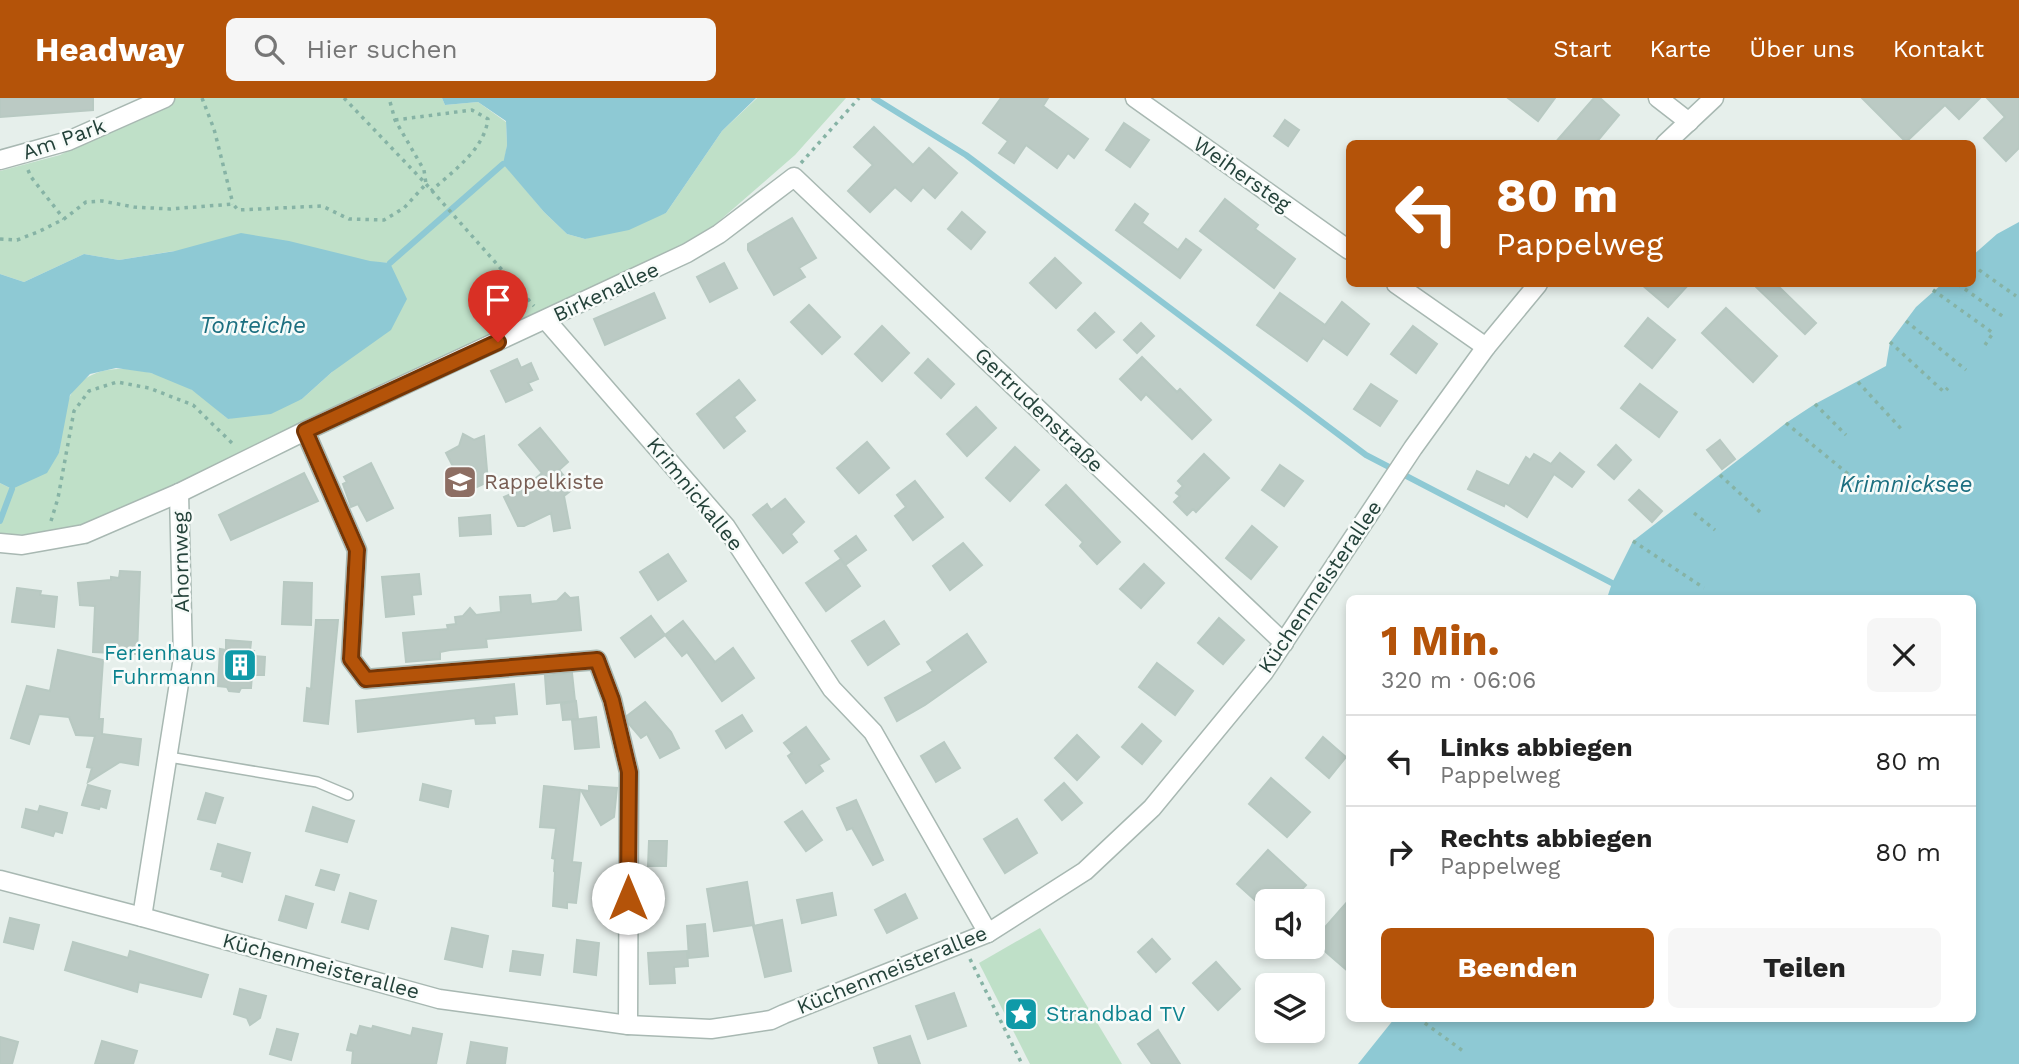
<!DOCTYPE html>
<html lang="de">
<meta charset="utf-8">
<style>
body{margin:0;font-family:"Work Sans",sans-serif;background:#f6f6f6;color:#222;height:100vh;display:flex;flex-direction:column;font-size:26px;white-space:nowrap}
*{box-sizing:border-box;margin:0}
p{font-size:23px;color:#767676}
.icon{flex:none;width:38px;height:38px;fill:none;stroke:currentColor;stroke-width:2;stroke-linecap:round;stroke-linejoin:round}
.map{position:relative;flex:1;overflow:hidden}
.drawer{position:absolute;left:1346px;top:497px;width:630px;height:427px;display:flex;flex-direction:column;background:#fff;border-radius:10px;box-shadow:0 4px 10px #0003}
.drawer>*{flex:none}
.guide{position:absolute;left:1346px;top:42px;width:630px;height:147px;border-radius:10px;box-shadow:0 4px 10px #0003;background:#b45309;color:#fff;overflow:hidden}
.tools{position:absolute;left:1255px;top:791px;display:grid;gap:14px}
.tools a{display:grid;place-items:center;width:70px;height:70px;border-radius:10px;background:#fff;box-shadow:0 4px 10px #0003;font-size:35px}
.pin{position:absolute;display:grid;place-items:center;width:60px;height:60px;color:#fff;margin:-72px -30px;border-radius:50% 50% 50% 0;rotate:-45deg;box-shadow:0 0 7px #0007}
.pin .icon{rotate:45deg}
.me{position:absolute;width:77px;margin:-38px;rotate:0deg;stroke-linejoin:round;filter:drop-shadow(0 0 5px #0008)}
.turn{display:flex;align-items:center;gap:24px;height:147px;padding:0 35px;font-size:32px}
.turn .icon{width:91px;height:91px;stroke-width:2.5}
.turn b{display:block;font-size:49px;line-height:60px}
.round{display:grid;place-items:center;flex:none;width:74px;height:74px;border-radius:10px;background:#f6f6f6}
.headline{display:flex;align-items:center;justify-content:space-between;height:119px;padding:0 35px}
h1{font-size:42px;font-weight:700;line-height:52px;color:#b45309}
.cta{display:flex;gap:14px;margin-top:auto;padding:14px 35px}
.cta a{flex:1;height:80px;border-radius:10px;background:#b45309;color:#fff;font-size:28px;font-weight:700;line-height:80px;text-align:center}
.cta a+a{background:#f6f6f6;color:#222}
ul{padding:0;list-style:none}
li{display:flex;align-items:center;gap:21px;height:91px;padding:0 35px;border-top:2px solid #e0e0e0}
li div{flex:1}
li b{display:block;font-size:26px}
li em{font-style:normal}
header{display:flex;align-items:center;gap:42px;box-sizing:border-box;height:98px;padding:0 35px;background:#b45309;color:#fff}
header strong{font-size:33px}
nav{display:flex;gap:38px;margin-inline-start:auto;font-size:24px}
.search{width:490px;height:63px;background:#f6f6f6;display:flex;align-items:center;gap:18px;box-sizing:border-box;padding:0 24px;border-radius:10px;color:#767676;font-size:26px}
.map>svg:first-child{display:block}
.green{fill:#bfe0c8}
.water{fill:#8ec9d4}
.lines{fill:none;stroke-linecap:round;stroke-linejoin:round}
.stream{stroke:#8ec9d4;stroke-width:6}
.building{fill:#bbcac4;stroke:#b8c9c2;stroke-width:2}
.service-casing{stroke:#a8b8b2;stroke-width:12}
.minor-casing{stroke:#a8b8b2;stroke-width:21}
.path{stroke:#86b3a5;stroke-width:3.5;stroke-dasharray:3.5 5;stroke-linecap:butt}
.service{stroke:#fff;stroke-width:9}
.minor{stroke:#fff;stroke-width:18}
.route-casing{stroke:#753606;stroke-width:18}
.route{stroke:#b45309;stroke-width:12}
.labels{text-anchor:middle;stroke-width:5;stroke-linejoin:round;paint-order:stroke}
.street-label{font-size:21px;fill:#24423a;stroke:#f7fbf9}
.education-label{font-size:21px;fill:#785e54;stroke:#f7fbf9;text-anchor:start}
.culture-label{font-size:21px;fill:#0d838f;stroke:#f7fbf9;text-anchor:end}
.water-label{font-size:23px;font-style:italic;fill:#1c6f80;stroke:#f7fbf9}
</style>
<header>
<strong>Headway</strong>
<div class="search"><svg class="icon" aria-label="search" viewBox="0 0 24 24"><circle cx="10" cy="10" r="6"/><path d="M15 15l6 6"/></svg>Hier suchen</div>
<nav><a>Start</a><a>Karte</a><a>Über uns</a><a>Kontakt</a></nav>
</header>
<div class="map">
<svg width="2019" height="966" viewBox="0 0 2019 966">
<rect width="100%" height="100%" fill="#e6efeb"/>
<!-- green -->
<g class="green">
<path d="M172,0H442L445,7L478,4L506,24L507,47L504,66L544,114L567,136L585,141L666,115L722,33L757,0H846L795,57L703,137L304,323L188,381L85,426L39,437L0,436V385L12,391L59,355C61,341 65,306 71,296C95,255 161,272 194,293C206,301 217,312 228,321L302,301L332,274L390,165L174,153L119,162L84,156L24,184L0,176V73L60,57Z"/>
<polygon points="1040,830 1122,966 1030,966 979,865"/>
</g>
<!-- water -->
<g class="water">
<polygon points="442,0 756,0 722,33 666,115 629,132 585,141 567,136 544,114 503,66 507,47 506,23 478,4 445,7"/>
<polygon points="2019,124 2019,966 1358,966 1394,921 1972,920 1972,500 1607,500 1612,485 1633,443 1786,325 1815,306 1886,268 1890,244 1916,209 1942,186 1972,186 1972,158 1997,136"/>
<polygon points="241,135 289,143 370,163 390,165 407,201 391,232 332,274 302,301 271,316 228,321 192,292 151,275 116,270 90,276 70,297 59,355 47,375 12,391 0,385 0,176 24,184 84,156 119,162 175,153"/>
</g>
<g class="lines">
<!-- stream -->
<g class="stream">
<polyline points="874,0 966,57 1366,357 1612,485"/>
<polyline points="390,165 503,66"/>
<polyline points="0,423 12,391"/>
</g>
</g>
<!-- building -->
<g class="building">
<polygon points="0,0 93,0 93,12 0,19"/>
<polygon points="1001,0 1048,0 1043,8 1088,41 1074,60 1068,55 1057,70 1026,47 1014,65 999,55 1008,43 983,25"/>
<polygon points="1508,0 1555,0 1538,23"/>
<polygon points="1594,0 1600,0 1619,17 1595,46 1554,46"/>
<polygon points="1862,0 1980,0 1959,21 1945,7 1906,44"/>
<polygon points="1987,0 2019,0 2019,50 2006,63 1984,40 2005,19"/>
<polygon points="1285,22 1299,32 1288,48 1274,38"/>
<polygon points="1124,25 1149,42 1130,69 1106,52"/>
<polygon points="874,29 913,67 929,50 957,75 935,100 923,89 911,103 895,89 870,114 848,93 873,67 854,49"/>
<polygon points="1225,101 1258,127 1255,131 1295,161 1274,190 1200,133"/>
<polygon points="1135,106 1148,116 1142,125 1178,152 1186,141 1201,152 1180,180 1116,132"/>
<polygon points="962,114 985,134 971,151 948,131"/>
<polygon points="792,120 816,160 799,170 805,179 774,197 748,152 748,146"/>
<polygon points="1055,160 1081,185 1056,210 1030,185"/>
<polygon points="724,165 737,190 710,204 697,179"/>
<polygon points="1641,186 1689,186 1668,209"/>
<polygon points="1753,186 1776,186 1816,225 1805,236"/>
<polygon points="654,195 665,220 605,247 594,221"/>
<polygon points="1280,195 1325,227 1342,204 1369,226 1347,257 1323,240 1307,263 1257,227"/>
<polygon points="809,207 840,239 822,256 791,224"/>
<polygon points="1726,210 1777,258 1753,284 1702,235"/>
<polygon points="1095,215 1114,234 1096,250 1078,232"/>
<polygon points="1648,220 1675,242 1652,270 1625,248"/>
<polygon points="1141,225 1154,238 1137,255 1124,242"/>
<polygon points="882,228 909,255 882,283 855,256"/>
<polygon points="1413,228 1437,246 1416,275 1391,256"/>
<polygon points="1142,259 1177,294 1180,291 1211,322 1192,341 1146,296 1141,302 1120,281"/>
<polygon points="517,261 521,270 531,265 538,281 528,285 532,292 506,304 491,273"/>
<polygon points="928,261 954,286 941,300 915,275"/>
<polygon points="739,282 755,302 734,319 745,333 724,350 697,316"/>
<polygon points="1371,286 1397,303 1380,328 1354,311"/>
<polygon points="1640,286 1677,314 1659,339 1621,310"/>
<polygon points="976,309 996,330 967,358 947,336"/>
<polygon points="540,330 568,364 559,372 574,390 564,398 570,430 554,433 551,415 524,428 518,428 504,399 524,390 542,375 519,347"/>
<polygon points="463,336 474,342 484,338 488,384 466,394 446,355 459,348"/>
<polygon points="1720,342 1735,361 1722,371 1707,352"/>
<polygon points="867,344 889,370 859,395 837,370"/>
<polygon points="1616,347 1631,362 1614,381 1598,367"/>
<polygon points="1015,349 1039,372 1010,403 986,380"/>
<polygon points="1560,355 1584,374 1572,389 1554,376 1527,419 1505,405 1504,408 1468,391 1477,373 1509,388 1526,359 1530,362 1534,356 1551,366"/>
<polygon points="1204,356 1229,380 1196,414 1193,411 1187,417 1174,404 1180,398 1176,395 1183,388 1178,383"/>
<polygon points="371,365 393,410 367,423 358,406 351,409 343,386 347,384 344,379"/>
<polygon points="1280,367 1303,383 1284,408 1262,392"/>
<polygon points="304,375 318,403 231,442 219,417"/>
<polygon points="915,383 943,419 913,442 895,418 906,409 897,397"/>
<polygon points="1066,387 1120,444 1097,466 1080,448 1083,444 1046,407"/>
<polygon points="1639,392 1662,413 1652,424 1629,402"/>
<polygon points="785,401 804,424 791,436 797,444 783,455 753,417 767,406 771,412"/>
<polygon points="490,417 491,436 460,438 459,420"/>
<polygon points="1252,428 1277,449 1251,481 1226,460"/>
<polygon points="856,438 866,452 845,467 841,461 860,488 826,513 806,485 841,461 835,453"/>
<polygon points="963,445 982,467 950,492 933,468"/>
<polygon points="668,456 686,483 658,502 640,474"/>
<polygon points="1144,466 1164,485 1141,510 1120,491"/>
<polygon points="120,473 140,474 137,556 93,554 95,508 80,507 78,485 111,482 111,479 119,480"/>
<polygon points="419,476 421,496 412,497 414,516 386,519 382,479"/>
<polygon points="284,484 312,485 311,527 282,526"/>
<polygon points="17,490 41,493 40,497 57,499 54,529 12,524"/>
<polygon points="565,495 570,500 578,499 581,532 486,541 487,549 450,552 440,554 440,561 406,564 403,535 448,531 447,527 456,526 455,519 463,518 470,510 476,517 501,514 500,499 530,497 531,506 557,503"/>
<polygon points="651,518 665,537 635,559 621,540"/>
<polygon points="1219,520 1244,542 1223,566 1198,545"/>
<polygon points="316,522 338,522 328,626 304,623 307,590 311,591"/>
<polygon points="683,523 715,564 733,550 754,580 722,603 687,554 682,558 665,537"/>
<polygon points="884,523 899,546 868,567 852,543"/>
<polygon points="967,536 986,564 925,607 897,623 885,600 933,573 927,564"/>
<polygon points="226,542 251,544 250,553 254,553 253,558 265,559 264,577 252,577 251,590 241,590 239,594 229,593 227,589 218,588 220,551 226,552"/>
<polygon points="58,552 103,562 99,621 103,621 102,636 141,641 138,667 120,664 88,684 92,670 87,669 95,638 76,637 69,619 39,616 29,646 11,640 27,588 50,593"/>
<polygon points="1157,565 1193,593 1175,617 1139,589"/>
<polygon points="572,575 575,603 547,606 545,578"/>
<polygon points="514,586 517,616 494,618 495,625 476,626 475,620 358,634 356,603"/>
<polygon points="576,603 578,621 563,622 561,606"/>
<polygon points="645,604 671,634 679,650 660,660 647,636 641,640 629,626 627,618"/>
<polygon points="742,617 752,633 726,650 716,633"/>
<polygon points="596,619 599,649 575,651 572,622"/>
<polygon points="1142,626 1161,643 1142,666 1122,649"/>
<polygon points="806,629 829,661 819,667 823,673 806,685 788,658 792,655 784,645"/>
<polygon points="1077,637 1099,659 1077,682 1055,660"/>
<polygon points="1323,639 1346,659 1329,680 1306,660"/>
<polygon points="944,644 960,670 936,684 921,658"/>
<polygon points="1271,680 1310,714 1287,739 1249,706"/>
<polygon points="1064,685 1082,705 1062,722 1045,702"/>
<polygon points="423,686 451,693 448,709 420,702"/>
<polygon points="88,687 110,693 106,710 100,708 99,711 82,707"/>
<polygon points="544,688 580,692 572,764 581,765 576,805 567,804 567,810 553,808 555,774 554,773 555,761 552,760 556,730 540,729"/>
<polygon points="589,688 617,690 614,719 601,727 581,692 589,693"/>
<polygon points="206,695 223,700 215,725 198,721"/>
<polygon points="856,702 883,762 873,767 852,730 847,732 837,710"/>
<polygon points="40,708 67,715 62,735 55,733 53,738 22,729 26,711 38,714"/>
<polygon points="313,709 354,723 347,744 306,733"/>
<polygon points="802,713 822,742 806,753 785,724"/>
<polygon points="1017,721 1037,755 1005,775 984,741"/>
<polygon points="649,743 667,743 666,768 648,768"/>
<polygon points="218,746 250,755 242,784 222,778 223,774 211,771"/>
<polygon points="1268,752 1306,787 1291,803 1267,803 1267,813 1237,786"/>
<polygon points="321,772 339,777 334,792 316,787"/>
<polygon points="747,784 754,827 714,833 707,791"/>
<polygon points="350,795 376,803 368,831 342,824"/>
<polygon points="832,795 836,817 802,825 797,802"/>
<polygon points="905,796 917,820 887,835 875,812"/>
<polygon points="286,798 313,806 306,830 279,822"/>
<polygon points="1349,802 1349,874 1313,843"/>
<polygon points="10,820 39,827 33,851 4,844"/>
<polygon points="782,822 791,873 765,879 753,828"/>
<polygon points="705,826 708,858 689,860 687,828"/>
<polygon points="452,830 488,838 482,869 445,861"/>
<polygon points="1152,841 1170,861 1156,874 1138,854"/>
<polygon points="577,842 599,845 596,877 574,874"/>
<polygon points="73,844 128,860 130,853 208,877 201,899 139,884 137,894 65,872"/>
<polygon points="513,853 543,857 540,877 510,873"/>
<polygon points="687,853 688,868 674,869 675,885 650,886 648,855"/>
<polygon points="1216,864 1240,891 1218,912 1193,885"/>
<polygon points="240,891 266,898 260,920 250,927 247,920 234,916"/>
<polygon points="954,895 966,928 928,941 916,908"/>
<polygon points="360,928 372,931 373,928 411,938 413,930 442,936 436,966 352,966 353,953 347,952 351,936 357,938"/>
<polygon points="277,931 298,936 291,962 270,956"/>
<polygon points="1158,932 1180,966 1152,966 1138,946"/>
<polygon points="910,938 920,966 879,966 874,950"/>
<polygon points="0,939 18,944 12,966 0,966"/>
<polygon points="102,943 137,953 133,966 95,966"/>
<polygon points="471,944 507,950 505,966 467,966"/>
</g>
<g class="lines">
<!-- service casing -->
<g class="service-casing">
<polyline id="service" points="169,659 317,684 348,697"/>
</g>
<!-- minor casing -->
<g class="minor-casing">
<g id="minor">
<polyline points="1135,0 1349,152"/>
<polyline points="1658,0 1689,24"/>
<polyline points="1665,46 1714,0"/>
<polyline points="0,62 68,43 165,0"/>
<polyline points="1396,186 1486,249"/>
<polyline points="546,222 726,429 832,591 873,634 988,835"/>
<polyline points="305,333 357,452 351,561 366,581 597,562 612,602 629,674 628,927"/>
<polyline points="0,445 22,447 84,436 179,395 305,333 687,155 719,136 794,79 1284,545"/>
<polyline points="0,782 142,819 439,901 628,927 711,931 771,922 784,916 988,835 1085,773 1152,710 1264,574 1413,350 1486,249 1538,186"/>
<polyline points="142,819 183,560 179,395"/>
</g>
</g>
<!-- path -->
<g class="path">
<polyline points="202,0 214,31 233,106"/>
<polyline points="344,0 426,86 534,208"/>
<path d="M395,22L472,12L488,21C484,52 453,73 431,93"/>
<polyline points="801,65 859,0"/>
<polyline points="28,72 31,79 64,121"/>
<polyline points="0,141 17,142 38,134 64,121 86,104 102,103 134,109 170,111 233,106 238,112 322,108 349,121 384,122 404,110 426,86 424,72 395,22 389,0"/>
<polyline points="1972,167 2016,198"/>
<polyline points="1958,186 2005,220"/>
<polyline points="1933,192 1993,235 1985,247"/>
<polyline points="1906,223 1966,272"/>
<polyline points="1890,244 1944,294 1948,290"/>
<polyline points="1858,284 1904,334"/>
<polyline points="1815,306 1846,337"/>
<polyline points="1786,325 1853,380"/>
<polyline points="1720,377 1760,414"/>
<polyline points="1694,415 1715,432"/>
<polyline points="51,423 58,400 74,313 89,293 117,284 149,290 193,307 234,347"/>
<polyline points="1633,443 1704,490"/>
<polyline points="970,861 1022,966"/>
<polyline points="1418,920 1463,953"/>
</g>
<!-- service -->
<use href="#service" class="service"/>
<!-- minor -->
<use href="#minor" class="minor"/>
</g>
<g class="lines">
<!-- route casing -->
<g class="route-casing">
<polyline id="route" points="498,244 305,333 357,452 351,561 366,581 597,562 612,602 629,674 628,800"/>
</g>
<!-- route -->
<use href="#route" class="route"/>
</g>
<!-- icons -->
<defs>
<g id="school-square" transform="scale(1.75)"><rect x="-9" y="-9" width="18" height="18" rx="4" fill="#8d6e63" stroke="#f7fbf9"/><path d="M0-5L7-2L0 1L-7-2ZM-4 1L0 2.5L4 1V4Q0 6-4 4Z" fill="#fff"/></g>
<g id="building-square" transform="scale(1.75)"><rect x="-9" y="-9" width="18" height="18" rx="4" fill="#0f9aa8" stroke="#f7fbf9"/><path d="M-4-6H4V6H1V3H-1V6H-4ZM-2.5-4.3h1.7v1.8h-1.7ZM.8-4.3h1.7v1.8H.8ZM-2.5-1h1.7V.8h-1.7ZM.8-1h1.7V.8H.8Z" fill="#fff"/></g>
<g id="sight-square" transform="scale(1.75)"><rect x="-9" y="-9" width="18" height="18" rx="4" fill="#0f9aa8" stroke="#f7fbf9"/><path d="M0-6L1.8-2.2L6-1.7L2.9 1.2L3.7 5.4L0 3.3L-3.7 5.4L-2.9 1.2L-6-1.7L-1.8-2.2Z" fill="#fff"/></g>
</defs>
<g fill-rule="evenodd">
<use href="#school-square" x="460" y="384"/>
<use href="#building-square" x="240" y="567"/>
<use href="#sight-square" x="1021" y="916"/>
</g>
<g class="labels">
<!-- street labels -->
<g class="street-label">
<text transform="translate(64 41) rotate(-19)" y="7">Am Park</text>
<text transform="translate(1242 76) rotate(35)" y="7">Weihersteg</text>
<text transform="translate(606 194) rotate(-25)" y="7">Birkenallee</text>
<text transform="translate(1039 312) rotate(44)" y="7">Gertrudenstraße</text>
<text transform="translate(695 396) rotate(51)" y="7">Krimnickallee</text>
<text transform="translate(181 464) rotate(-91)" y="7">Ahornweg</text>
<text transform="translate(1320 489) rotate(-56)" y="7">Küchenmeisterallee</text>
<text transform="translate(321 868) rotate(15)" y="7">Küchenmeisterallee</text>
<text transform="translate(892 872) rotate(-22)" y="7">Küchenmeisterallee</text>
</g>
<!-- education labels -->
<g class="education-label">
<text x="484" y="391">Rappelkiste</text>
</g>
<!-- culture labels -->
<g class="culture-label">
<text x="216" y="562">Ferienhaus<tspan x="216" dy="24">Fuhrmann</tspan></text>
<text x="1046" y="923" text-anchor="start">Strandbad TV</text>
</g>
<!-- water labels -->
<g class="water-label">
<text x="253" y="235">Tonteiche</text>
<text x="1906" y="394">Krimnicksee</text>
</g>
</g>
</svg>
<div class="tools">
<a><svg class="icon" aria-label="sound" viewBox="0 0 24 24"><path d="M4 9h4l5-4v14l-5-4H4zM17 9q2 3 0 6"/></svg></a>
<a><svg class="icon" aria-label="layers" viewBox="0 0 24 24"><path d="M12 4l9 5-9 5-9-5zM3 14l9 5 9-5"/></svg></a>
</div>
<div class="pin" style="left:498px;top:244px;background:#d93025"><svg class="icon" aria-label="arrive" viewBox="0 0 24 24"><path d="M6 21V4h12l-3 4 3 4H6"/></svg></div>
<svg class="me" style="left:628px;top:800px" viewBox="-20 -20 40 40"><circle r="19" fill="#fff"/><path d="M0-13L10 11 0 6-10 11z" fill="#b45309"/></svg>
<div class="guide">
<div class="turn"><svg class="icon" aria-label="left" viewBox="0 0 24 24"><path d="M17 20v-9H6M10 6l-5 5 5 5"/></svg><div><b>80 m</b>Pappelweg</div></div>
</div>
<section class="drawer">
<div class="headline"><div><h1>1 Min.</h1><p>320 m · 06:06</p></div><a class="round"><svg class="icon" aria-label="close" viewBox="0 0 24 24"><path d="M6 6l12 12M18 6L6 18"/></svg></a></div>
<ul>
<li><svg class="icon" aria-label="left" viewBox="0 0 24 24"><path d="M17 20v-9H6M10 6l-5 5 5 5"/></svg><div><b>Links abbiegen</b><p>Pappelweg</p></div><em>80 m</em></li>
<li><svg class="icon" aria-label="right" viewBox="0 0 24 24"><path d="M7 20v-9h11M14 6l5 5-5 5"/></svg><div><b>Rechts abbiegen</b><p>Pappelweg</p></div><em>80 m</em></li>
</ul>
<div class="cta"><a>Beenden</a><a>Teilen</a></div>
</section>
</div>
